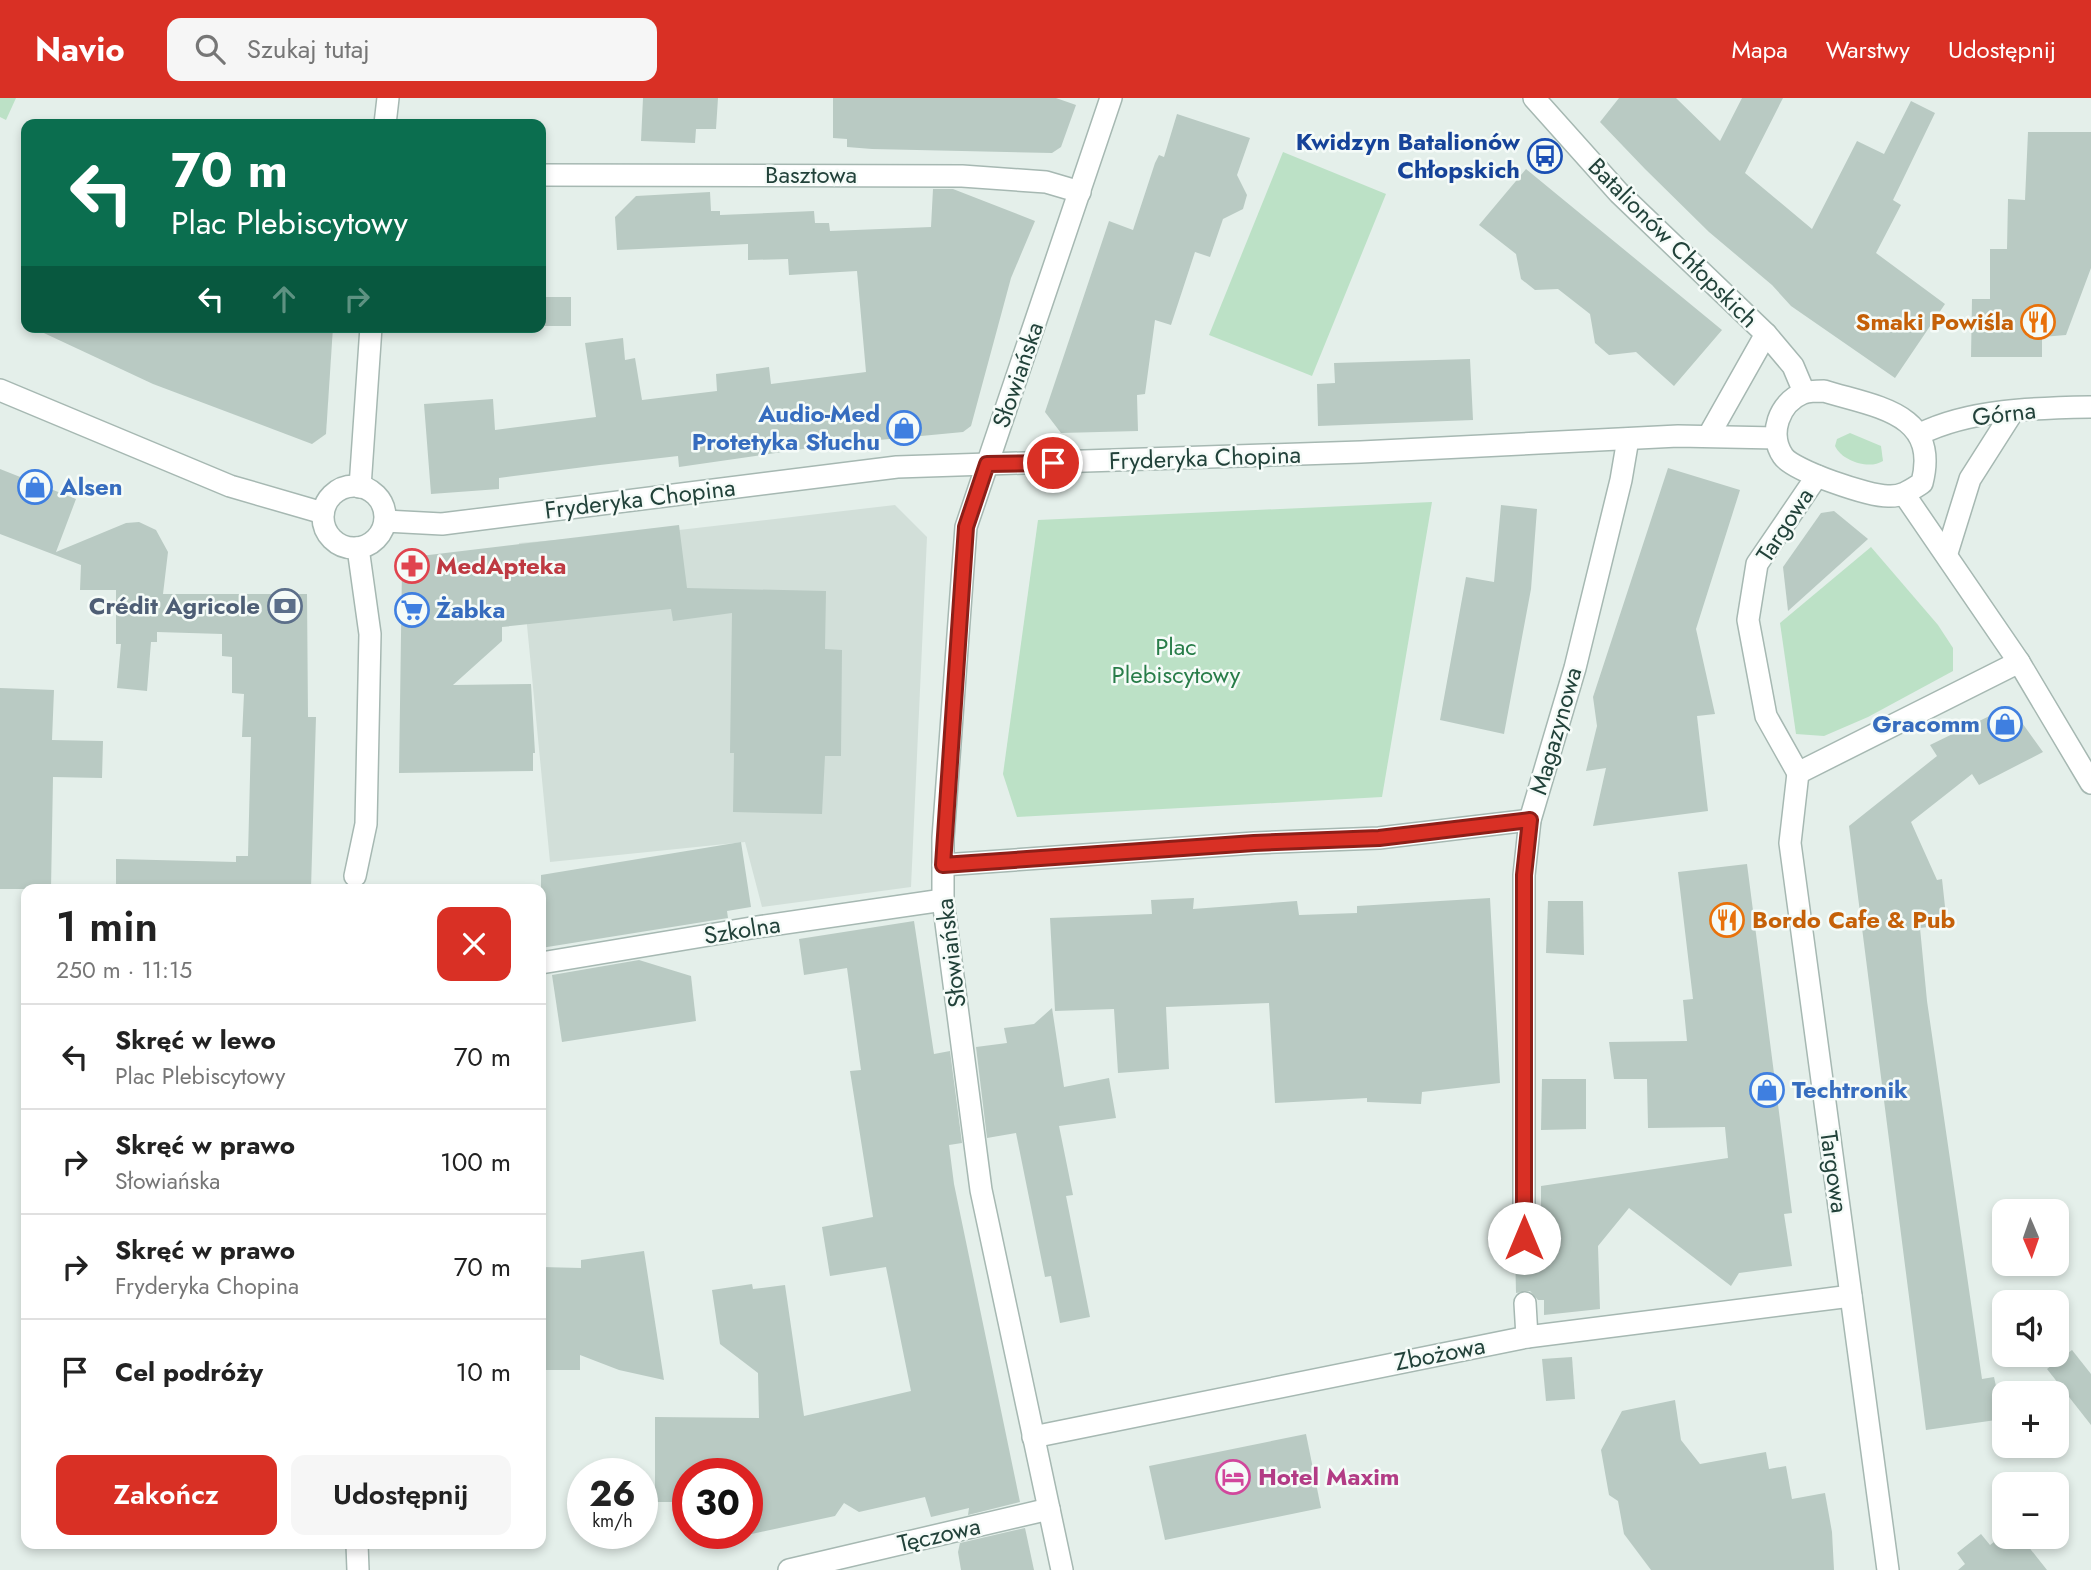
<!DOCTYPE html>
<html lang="pl">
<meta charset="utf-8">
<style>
body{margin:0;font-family:Jost,sans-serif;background:#f6f6f6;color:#222;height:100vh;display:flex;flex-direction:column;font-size:26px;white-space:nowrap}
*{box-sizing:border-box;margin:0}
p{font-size:23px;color:#767676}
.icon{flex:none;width:38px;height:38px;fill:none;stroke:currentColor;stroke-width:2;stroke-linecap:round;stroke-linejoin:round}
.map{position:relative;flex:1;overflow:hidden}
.details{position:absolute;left:21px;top:786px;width:525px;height:665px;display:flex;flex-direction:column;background:#fff;border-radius:14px;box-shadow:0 4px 10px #0003}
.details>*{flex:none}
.top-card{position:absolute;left:21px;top:21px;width:525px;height:214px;border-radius:14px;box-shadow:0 4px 10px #0003;background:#0b6e4f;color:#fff;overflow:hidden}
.needle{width:46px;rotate:178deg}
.buttons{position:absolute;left:1992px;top:1101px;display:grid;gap:14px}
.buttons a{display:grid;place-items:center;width:77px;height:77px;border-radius:14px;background:#fff;box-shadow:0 4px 10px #0003;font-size:35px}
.speed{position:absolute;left:567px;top:1360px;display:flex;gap:14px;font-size:35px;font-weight:700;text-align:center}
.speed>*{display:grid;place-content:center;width:91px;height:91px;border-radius:50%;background:#fff;box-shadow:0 4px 10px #0003;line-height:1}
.speed small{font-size:18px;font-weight:400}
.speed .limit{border:10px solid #d22;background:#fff;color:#111}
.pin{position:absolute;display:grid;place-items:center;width:60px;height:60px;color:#fff;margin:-30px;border:4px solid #fff;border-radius:50%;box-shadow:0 2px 7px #0007}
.me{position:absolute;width:77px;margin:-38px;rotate:0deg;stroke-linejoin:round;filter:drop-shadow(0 0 5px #0008)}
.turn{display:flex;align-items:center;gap:24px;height:147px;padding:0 35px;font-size:32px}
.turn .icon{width:91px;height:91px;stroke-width:2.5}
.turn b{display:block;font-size:49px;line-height:60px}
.lanes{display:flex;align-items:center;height:66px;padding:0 35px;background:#0003;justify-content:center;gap:35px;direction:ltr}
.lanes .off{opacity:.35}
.round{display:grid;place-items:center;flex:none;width:74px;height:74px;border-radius:14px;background:#f6f6f6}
.head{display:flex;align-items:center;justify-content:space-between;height:119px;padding:0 35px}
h1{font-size:42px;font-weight:600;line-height:52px}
.primary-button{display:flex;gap:14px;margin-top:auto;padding:14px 35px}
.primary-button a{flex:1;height:80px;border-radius:14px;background:#d93025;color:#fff;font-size:28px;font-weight:600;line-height:80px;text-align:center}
.primary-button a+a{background:#f6f6f6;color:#222}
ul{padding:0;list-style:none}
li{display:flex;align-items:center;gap:21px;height:105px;padding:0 35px;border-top:2px solid #e0e0e0}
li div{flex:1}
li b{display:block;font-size:26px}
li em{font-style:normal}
header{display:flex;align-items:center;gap:42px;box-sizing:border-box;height:98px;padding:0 35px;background:#d93025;color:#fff}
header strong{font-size:33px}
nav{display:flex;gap:38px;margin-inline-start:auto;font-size:24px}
.search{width:490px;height:63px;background:#f6f6f6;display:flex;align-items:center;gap:18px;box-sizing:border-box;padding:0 24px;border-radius:14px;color:#767676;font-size:26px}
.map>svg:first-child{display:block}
.built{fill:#d2dfd9}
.green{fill:#bce1c6}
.building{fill:#b9cac3}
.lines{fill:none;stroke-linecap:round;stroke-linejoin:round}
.pedestrian-casing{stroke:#a6b8b2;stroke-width:24}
.minor-casing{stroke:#a6b8b2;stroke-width:24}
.tertiary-casing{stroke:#a6b8b2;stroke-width:24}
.pedestrian{stroke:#fff;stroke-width:21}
.minor{stroke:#fff;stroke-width:21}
.tertiary{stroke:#fff;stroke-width:21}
.route-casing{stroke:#8d1f18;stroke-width:18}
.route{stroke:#d93025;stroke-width:12}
.labels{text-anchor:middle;stroke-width:5;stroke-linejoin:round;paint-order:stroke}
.transit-label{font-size:24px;font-weight:bold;fill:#164399;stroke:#f5fbf8;text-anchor:end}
.street-label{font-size:24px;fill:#22423a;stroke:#f5fbf8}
.food-label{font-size:24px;font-weight:bold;fill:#c56008;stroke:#f5fbf8;text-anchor:end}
.shop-label{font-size:24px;font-weight:bold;fill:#366cbe;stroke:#f5fbf8;text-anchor:start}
.health-label{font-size:24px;font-weight:bold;fill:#be3a42;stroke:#f5fbf8;text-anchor:start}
.service-label{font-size:24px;font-weight:bold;fill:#4e5e75;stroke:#f5fbf8;text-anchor:end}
.park-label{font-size:24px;fill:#287d49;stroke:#f5fbf8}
.hotel-label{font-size:24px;font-weight:bold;fill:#b23c85;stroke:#f5fbf8;text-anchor:start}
</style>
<header>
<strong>Navio</strong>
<div class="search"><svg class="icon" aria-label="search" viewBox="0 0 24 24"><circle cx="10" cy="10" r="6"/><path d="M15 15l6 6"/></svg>Szukaj tutaj</div>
<nav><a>Mapa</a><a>Warstwy</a><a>Udostępnij</a></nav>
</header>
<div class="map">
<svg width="2091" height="1472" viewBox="0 0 2091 1472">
<rect width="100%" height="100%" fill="#e4efea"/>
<!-- built -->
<polygon class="built" points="895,407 927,439 911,789 762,809 745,744 550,764 519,445 679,432"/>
<!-- green -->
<g class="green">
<polygon points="0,0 16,0 6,22 0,19"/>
<polygon points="1283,54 1386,96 1312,278 1209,237"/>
<path d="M1850,335L1881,348L1883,363C1869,372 1842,363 1835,348L1837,341Z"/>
<polygon points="1432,404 1382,699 1017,719 1003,676 1038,422"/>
<polygon points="1871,449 1938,527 1953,550 1953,573 1868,619 1824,638 1796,636 1780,525"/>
</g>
<!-- building -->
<g class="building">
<polygon points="643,0 718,0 716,31 696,31 695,45 641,43"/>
<polygon points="833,0 1056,0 1076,7 1061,49 1052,55 872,51 847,49 847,41 833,40"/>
<polygon points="1619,0 1676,0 1720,43 1742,0 1783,0 1745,75 1812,131 1857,43 1884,56 1911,3 1935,15 1893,102 1901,107 1876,155 1945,206 1895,280 1791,208 1772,187 1709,134 1645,71 1600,24"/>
<polygon points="1177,16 1250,40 1237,77 1247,97 1243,111 1223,121 1210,159 1195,154 1171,227 1155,222 1145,296 1137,297 1138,333 1061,335 1045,314 1109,123 1133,132 1155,65 1159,57 1164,59"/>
<polygon points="2028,34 2091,34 2091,170 2066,237 2042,239 2042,259 1971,259 1972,201 1990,201 1990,151 2007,151 2008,101 2025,102"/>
<polygon points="1526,71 1722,232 1674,288 1636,254 1609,257 1595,245 1590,216 1558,191 1535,192 1521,181 1516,156 1479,127"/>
<polygon points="933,91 953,91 1035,123 1011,180 971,328 963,334 837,346 679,369 678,358 600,367 499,380 499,391 431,396 424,306 493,301 495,332 596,319 585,245 623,240 625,262 635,260 642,302 717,293 716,276 769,269 771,286 866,274 857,173 789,177 788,161 748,162 748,146 617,152 615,119 636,98 710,94 711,113 720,113 720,117 814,113 815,125 829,125 830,133 931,129"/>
<rect x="541" y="199" width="30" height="29"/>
<polygon points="31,229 333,229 326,336 312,346 153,286"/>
<polygon points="1470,261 1473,322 1318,328 1317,286 1335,285 1334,265"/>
<polygon points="1668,370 1740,392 1696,531 1715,616 1697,618 1708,713 1593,728 1606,670 1586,673 1597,628 1593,599"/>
<polygon points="0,371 76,401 56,454 126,425 139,424 156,432 168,454 163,496 307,496 308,619 316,619 311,791 116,791 116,761 236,764 236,758 248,758 251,639 242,639 244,596 232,595 232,559 222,558 222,536 157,534 157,544 151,544 147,593 117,590 121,546 116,546 116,492 80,492 81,467 0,436"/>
<polygon points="1501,407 1537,411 1531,491 1504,636 1440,622 1466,479 1494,484"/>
<polygon points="1834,413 1868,441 1788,513 1783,469 1821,415"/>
<polygon points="679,427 687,490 826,493 825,551 842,552 841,658 825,658 822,716 733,714 734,655 730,655 732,515 673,523 671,511 502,529 502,543 453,587 531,586 535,655 533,655 533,673 399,675 402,469 412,459"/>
<polygon points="0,590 54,592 52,642 103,643 102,680 53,679 51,791 0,791"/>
<polygon points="2010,608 2043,654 1979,687 1972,676 1911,724 1937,782 1942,781 1947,827 1920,830 1927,903 1982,1281 1994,1279 2003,1321 1926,1332 1849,728 1937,658 1930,647"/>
<polygon points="741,744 751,809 727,813 728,820 541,850 541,777"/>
<polygon points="1747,766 1792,1115 1784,1116 1792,1168 1739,1175 1731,1188 1629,1110 1598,1148 1600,1211 1544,1217 1544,1202 1538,1202 1530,1193 1516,1195 1515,1149 1523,1153 1530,1152 1537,1141 1541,1141 1541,1088 1728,1060 1725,1029 1648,1030 1647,981 1614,981 1609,944 1687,943 1683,902 1693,901 1678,774"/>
<polygon points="1194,800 1193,811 1297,803 1299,817 1357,815 1357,808 1490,800 1500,985 1422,994 1421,1006 1367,1004 1367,1000 1275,1005 1269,905 1166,909 1169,971 1118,975 1114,911 1055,913 1050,820 1152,816 1151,802"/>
<polygon points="1548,803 1583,803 1584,857 1546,855"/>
<polygon points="914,823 934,956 950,953 962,1045 949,1047 954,1086 1020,1404 968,1417 969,1410 931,1419 925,1399 859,1414 844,1405 835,1418 747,1437 747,1376 688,1376 688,1404 655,1404 655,1319 759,1320 758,1275 720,1246 712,1192 752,1186 753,1191 785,1187 804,1318 911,1293 886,1169 830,1178 822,1129 873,1119 850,973 861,972 847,870 804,877 799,841"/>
<polygon points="639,862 691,878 696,923 562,944 552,877"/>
<polygon points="1052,910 1064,989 1109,980 1116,1020 1059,1028 1073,1097 1066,1098 1090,1219 1060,1225 1051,1178 1045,1179 1016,1035 987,1040 976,949 1007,945 1004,930 1034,926"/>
<polygon points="1542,981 1586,981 1586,1031 1541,1032"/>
<polygon points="644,1153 664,1282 619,1272 580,1257 580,1272 541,1272 541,1169 581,1170 581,1162"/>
<polygon points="2072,1252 2091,1276 2091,1327 2047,1271"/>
<polygon points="1572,1259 1575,1301 1546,1303 1542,1261"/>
<polygon points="1675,1302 1681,1342 1700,1366 1766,1354 1769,1371 1786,1368 1792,1401 1825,1395 1832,1434 1834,1472 1651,1472 1624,1436 1618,1403 1609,1397 1601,1352 1622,1313"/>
<polygon points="1306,1336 1321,1410 1165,1442 1149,1368"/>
<polygon points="1025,1430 1034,1472 961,1472 958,1454 960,1445"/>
<polygon points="1981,1436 1990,1447 2002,1438 2020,1438 2047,1472 1958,1472 1965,1466 1957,1455"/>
</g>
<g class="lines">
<!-- pedestrian casing -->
<g class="pedestrian-casing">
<g id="pedestrian">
<polyline points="357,1446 358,1472"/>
<polyline points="789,1472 1049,1411"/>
</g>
</g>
<!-- minor casing -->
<g class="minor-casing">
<g id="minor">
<polyline points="385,26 388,0"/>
<polyline points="541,77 962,78 1046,84 1080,94"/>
<polyline points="0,292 230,388 323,415"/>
<circle cx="354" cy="419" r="31"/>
<polyline points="360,389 371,229"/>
<polyline points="385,423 442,426 897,369 1361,354 1678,338 1776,340"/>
<polyline points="1798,675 1766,618 1748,522 1757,466 1817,378"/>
<polyline points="943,767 1254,745 1379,740 1530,722"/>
<polyline points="355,778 366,726 370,536 358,450"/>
<polyline points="541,865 757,829 943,802"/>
<polyline points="1524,1140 1524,777 1530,722 1575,570 1621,382 1628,341"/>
<polyline points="1525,1205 1527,1239"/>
<polyline points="1033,1339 1527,1239 1851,1198"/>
<polyline points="1062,1472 981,1092 943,802 943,740 966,429 1111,0"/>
<polyline points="1888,1472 1790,745 1798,675 2019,564"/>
</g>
</g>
<!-- tertiary casing -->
<g class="tertiary-casing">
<g id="tertiary">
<polyline points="1534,0 1619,95 1766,236 1793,268 1804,294"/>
<path d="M1824,293C1875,309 1940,314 1922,385C1911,392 1902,399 1888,398C1869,398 1793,373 1783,358C1768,336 1779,305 1803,295C1809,293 1818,293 1824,293Z"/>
<path d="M1920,336C1970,311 2036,310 2091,309"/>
<polyline points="1709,337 1766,236"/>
<polyline points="1904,396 2019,564 2091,685"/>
<polyline points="1947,455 1970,381 2012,315"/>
</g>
</g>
<!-- pedestrian -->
<use href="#pedestrian" class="pedestrian"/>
<!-- minor -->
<use href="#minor" class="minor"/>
<!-- tertiary -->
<use href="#tertiary" class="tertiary"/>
</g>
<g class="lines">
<!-- route casing -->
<g class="route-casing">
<polyline id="route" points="1053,365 987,366 966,429 943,767 1254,745 1379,740 1530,722 1524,777 1524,1140"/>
</g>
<!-- route -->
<use href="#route" class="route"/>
</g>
<!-- icons -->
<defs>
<g id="bus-ring" transform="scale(1.75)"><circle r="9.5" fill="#f5fbf8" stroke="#1a4fb4" stroke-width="1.5"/><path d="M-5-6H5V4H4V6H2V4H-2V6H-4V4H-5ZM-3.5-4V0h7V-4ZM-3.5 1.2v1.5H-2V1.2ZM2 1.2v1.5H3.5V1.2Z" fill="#1a4fb4"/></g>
<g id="restaurant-ring" transform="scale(1.75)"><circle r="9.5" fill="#f5fbf8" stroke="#e8710a" stroke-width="1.5"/><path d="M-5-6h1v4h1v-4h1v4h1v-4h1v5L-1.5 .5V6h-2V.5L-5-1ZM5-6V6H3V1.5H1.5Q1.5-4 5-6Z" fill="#e8710a"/></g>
<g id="shop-ring" transform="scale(1.75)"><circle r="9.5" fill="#f5fbf8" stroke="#3f7fe0" stroke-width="1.5"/><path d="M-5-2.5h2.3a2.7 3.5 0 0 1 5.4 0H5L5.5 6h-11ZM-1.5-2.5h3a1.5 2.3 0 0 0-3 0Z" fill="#3f7fe0"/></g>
<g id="pharmacy-ring" transform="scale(1.75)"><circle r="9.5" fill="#f5fbf8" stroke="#e0444e" stroke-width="1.5"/><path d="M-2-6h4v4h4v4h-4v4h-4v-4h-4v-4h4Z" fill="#e0444e"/></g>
<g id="bank-ring" transform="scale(1.75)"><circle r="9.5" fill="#f5fbf8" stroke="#5c6f8a" stroke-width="1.5"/><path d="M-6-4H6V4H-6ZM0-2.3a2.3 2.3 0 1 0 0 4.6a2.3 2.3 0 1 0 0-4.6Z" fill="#5c6f8a"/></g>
<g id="supermarket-ring" transform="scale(1.75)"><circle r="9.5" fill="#f5fbf8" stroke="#3f7fe0" stroke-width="1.5"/><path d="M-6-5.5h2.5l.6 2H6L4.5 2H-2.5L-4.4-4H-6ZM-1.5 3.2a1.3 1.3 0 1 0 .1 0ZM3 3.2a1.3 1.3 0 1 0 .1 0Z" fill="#3f7fe0"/></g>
<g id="hotel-ring" transform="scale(1.75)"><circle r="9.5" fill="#f5fbf8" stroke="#d1479c" stroke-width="1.5"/><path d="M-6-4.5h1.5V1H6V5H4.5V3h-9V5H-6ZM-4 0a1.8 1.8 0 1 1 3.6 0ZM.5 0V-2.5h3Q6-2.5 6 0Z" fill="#d1479c"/></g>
</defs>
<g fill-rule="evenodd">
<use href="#bus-ring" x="1545" y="58"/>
<use href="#restaurant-ring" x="2038" y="224"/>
<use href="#shop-ring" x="904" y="330"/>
<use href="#shop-ring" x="35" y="389"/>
<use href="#pharmacy-ring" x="412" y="468"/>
<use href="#bank-ring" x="285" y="508"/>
<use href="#supermarket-ring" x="412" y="512"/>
<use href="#shop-ring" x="2005" y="626"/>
<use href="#restaurant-ring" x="1727" y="822"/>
<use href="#shop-ring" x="1767" y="992"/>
<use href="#hotel-ring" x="1233" y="1379"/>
</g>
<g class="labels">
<!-- transit labels -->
<g class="transit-label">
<text x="1520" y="52">Kwidzyn Batalionów<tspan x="1520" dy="28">Chłopskich</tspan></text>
</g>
<!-- street labels -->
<g class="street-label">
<text x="811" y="85">Basztowa</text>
<text transform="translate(1673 145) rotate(45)" y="8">Batalionów Chłopskich</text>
<text transform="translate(1018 277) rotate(-71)" y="8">Słowiańska</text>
<text transform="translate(2004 316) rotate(-7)" y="8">Górna</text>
<text transform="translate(1205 360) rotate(-2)" y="8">Fryderyka Chopina</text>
<text transform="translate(640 401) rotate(-7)" y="8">Fryderyka Chopina</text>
<text transform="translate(1785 427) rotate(-57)" y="8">Targowa</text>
<text transform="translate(1556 633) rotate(-74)" y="8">Magazynowa</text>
<text transform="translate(742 832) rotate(-9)" y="8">Szkolna</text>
<text transform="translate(951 855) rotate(-97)" y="8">Słowiańska</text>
<text transform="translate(1834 1074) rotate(82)" y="8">Targowa</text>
<text transform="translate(1440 1256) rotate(-11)" y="8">Zbożowa</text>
<text transform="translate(939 1437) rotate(-13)" y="8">Tęczowa</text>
</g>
<!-- food labels -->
<g class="food-label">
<text x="2014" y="232">Smaki Powiśla</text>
<text x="1752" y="830" text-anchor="start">Bordo Cafe &amp; Pub</text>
</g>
<!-- shop labels -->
<g class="shop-label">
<text x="880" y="324" text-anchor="end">Audio-Med<tspan x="880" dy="28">Protetyka Słuchu</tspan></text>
<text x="60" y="397">Alsen</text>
<text x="436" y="520">Żabka</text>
<text x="1980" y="634" text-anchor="end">Gracomm</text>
<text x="1792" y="1000">Techtronik</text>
</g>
<!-- health labels -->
<g class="health-label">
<text x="436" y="476">MedApteka</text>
</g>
<!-- service labels -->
<g class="service-label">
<text x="260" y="516">Crédit Agricole</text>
</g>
<!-- park labels -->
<g class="park-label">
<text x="1176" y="557">Plac<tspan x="1176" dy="28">Plebiscytowy</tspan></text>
</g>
<!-- hotel labels -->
<g class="hotel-label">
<text x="1258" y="1387">Hotel Maxim</text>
</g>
</g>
</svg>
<div class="buttons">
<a><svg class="needle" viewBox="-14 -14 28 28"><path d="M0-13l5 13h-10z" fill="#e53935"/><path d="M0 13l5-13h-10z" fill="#767676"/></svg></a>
<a><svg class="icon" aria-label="sound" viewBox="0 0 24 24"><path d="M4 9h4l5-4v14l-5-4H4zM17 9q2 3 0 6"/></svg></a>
<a>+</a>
<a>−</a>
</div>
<div class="speed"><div>26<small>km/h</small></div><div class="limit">30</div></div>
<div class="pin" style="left:1053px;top:365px;background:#d93025"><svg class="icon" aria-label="arrive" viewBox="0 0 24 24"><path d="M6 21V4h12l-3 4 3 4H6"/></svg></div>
<svg class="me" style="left:1524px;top:1140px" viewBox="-20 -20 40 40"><circle r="19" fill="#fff"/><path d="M0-13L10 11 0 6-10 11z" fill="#d93025"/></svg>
<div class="top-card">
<div class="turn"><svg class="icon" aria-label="left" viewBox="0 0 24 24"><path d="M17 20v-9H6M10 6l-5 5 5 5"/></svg><div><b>70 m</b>Plac Plebiscytowy</div></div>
<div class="lanes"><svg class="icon" aria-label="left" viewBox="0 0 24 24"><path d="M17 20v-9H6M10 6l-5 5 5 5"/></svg><svg class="icon off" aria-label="ahead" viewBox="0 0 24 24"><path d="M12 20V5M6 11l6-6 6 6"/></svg><svg class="icon off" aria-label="right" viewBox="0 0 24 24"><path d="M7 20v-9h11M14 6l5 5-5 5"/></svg></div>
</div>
<section class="details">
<div class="head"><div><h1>1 min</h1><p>250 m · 11:15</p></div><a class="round" style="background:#d93025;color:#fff"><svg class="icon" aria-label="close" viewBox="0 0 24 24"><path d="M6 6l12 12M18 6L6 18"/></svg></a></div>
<ul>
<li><svg class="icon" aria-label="left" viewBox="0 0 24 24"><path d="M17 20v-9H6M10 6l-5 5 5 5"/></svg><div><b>Skręć w lewo</b><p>Plac Plebiscytowy</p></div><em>70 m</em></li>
<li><svg class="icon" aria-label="right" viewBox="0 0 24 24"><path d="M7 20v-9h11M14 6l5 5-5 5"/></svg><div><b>Skręć w prawo</b><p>Słowiańska</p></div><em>100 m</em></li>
<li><svg class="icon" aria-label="right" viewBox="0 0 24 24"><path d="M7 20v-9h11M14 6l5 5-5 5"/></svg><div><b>Skręć w prawo</b><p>Fryderyka Chopina</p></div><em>70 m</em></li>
<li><svg class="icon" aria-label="arrive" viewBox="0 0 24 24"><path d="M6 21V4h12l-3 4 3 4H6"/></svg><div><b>Cel podróży</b></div><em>10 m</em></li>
</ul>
<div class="primary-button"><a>Zakończ</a><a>Udostępnij</a></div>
</section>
</div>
